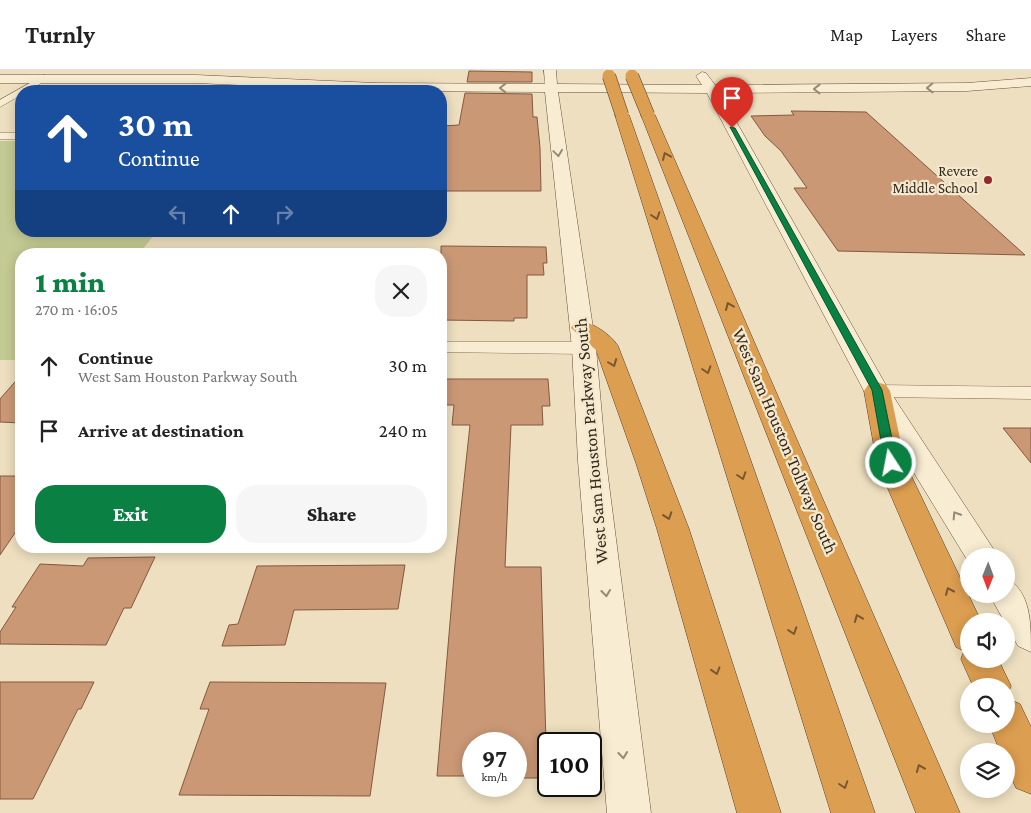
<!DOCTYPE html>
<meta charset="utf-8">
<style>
body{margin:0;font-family:"Crimson Pro",serif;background:#f6f6f6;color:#222;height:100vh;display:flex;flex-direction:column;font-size:19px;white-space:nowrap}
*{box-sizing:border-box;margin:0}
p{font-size:16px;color:#767676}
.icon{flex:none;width:28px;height:28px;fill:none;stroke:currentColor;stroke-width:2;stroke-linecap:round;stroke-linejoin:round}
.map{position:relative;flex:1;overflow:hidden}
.panel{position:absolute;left:15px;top:178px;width:432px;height:305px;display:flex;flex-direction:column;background:#fff;border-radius:20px;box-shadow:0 2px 12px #0003}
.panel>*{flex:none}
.banner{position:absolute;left:15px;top:15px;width:432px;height:152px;border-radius:20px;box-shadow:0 2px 12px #0003;background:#1a4fa0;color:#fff;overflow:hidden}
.needle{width:32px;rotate:181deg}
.tools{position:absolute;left:960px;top:478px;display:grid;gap:10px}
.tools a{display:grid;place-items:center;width:55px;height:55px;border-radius:50%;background:#fff;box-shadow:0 2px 12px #0003;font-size:25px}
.speed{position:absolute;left:462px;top:662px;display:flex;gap:10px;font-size:25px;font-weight:700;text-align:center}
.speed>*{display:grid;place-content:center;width:65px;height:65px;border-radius:50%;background:#fff;box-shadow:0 2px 12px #0003;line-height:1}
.speed small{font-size:12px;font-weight:400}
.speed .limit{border:2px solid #111;border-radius:8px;background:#fff;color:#111}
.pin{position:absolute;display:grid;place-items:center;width:42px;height:42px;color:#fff;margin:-51px -21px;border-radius:50% 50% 50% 0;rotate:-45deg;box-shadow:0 0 5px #0007}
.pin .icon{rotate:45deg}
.me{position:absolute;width:55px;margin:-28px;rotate:349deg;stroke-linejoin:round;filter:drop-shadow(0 0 4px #0008)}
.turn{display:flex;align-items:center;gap:18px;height:105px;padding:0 20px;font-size:22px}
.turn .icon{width:65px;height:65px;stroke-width:2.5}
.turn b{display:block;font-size:35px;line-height:42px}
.lanes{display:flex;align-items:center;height:48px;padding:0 20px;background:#0003;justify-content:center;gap:25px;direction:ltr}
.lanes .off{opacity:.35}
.round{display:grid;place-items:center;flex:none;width:52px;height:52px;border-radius:20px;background:#f6f6f6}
.head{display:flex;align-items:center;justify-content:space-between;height:85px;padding:0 20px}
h1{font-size:30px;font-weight:800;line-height:38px;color:#0b8043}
.action{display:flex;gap:10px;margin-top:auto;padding:10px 20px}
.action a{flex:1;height:58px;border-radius:20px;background:#0b8043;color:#fff;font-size:20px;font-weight:800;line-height:58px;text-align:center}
.action a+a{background:#f6f6f6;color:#222}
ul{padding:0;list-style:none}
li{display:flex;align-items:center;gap:15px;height:65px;padding:0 20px}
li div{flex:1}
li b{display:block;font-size:19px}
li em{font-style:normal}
header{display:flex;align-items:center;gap:30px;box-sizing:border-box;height:70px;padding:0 25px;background:#fff;border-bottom:1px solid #e0e0e0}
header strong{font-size:24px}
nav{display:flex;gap:28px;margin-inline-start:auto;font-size:18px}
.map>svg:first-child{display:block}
.green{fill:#c4ca93}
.building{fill:#ca9875;stroke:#84593e}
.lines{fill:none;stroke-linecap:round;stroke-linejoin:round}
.street-casing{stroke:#857058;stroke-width:1}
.secondary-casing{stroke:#67513b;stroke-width:1}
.highway-casing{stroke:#523e2c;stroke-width:1}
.street{fill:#f8ecd2;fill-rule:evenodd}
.secondary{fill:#f8ecd2;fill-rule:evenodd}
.highway{fill:#dc9e50;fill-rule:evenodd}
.highway-bridge-casing{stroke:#523e2c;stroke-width:14;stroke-linecap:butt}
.highway-bridge{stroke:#dc9e50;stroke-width:13}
.oneway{stroke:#968a77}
.oneway2{stroke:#785731}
.route{fill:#0b8043;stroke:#07532c}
.poi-dot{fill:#93292a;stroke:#f4e9ce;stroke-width:2}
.labels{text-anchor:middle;stroke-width:4.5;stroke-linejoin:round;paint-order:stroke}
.far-poi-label{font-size:15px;fill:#35281c;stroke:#f4e9ce;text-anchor:end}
.street-label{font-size:18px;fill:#35281c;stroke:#f4e9ce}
</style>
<header>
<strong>Turnly</strong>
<nav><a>Map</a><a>Layers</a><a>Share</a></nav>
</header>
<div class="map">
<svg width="1031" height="743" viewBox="0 0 1031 743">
<rect width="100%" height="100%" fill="#eddfbf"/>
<!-- green -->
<polygon class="green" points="0,71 21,71 21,161 157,161 139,184 21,184 21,290 0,290"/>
<!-- building -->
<g class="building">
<polygon points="469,1 532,2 532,12 467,12"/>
<polygon points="465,23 532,24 533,47 537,47 540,78 541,121 441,121 441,56 459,55"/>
<polygon points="791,41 866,42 1025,185 838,181 794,118 807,118 781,81 765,66 751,46 794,45"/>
<polygon points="441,176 546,177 547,193 543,193 544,205 527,205 527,248 514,248 514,251 441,250"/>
<polygon points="21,305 21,353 0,352 0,329"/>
<polygon points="441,309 548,309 550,336 542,336 543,355 511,355 505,497 541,497 547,708 518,708 518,674 474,674 474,706 437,706 455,494 470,355 452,355 454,335 441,335"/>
<polygon points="1003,358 1031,358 1031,393"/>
<polygon points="0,406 21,406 21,454 0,485"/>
<polygon points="155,487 131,538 124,538 106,575 0,574 0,562 16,537 12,537 40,494 83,496 88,488"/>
<polygon points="405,495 398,539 294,540 285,575 222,576 229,555 238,554 257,496"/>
<polygon points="0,612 94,612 81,639 78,639 33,729 0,729"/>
<polygon points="210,612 386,613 370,726 179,725 209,639 200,639"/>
</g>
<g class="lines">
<!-- street casing -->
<g class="street-casing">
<g id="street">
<polygon points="44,5 47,6 47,10 27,21 21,21 21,25 0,37 0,30"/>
<rect x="0" y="63" width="21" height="6"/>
<polygon points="441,272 584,272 590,274 593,278 590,282 584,284 441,282"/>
<polygon points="877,315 1031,317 1031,329 877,327 870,326 868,321 870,316"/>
</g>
</g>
<!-- secondary casing -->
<g class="secondary-casing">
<g id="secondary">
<polygon points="544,0 556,0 557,14 702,15 696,6 702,2 706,3 715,15 967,13 1031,8 1031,16 967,21 720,23 887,317 998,486 969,486 969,493 864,321 707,23 558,22 596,278 606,391 651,743 607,743 578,391 572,278 545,22 375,21 196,13 0,13 0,5 196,5 375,13 545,14"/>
<path d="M1006,508C1031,521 1031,553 1031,582L1018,576L989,524H1006Z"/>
</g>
</g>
<!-- highway casing -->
<g class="highway-casing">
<g id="highway">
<polygon points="622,41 629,45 875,743 831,743 615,45"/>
<polygon points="648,41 655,45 960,743 916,743 641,45"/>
<path d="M582,251C595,254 611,265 618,276L689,459L781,743H737L657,459L636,393L596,280L571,258L574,253Z"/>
<polygon points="877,312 886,315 890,321 905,393 981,551 969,551 969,589 998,589 1011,616 1006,627 1006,616 973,616 961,589 964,581 956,577 877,393 864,321 868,315"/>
<polygon points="1006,628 1020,634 1031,657 1031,724 1016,718 1006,695 1006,681 1000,681 989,654 1006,654"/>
</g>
</g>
<!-- street -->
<use href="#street" class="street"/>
<!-- secondary -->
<use href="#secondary" class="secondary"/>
<!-- highway -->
<use href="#highway" class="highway"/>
<!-- highway-bridge casing -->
<g class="highway-bridge-casing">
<g id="highway-bridge">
<polyline points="609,6 622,45"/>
<polyline points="632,6 648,45"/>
</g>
</g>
<!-- highway-bridge -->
<use href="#highway-bridge" class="highway-bridge"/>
</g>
<!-- one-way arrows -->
<defs><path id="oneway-chevron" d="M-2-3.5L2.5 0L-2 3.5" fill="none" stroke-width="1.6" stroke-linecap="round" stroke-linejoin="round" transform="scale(1.25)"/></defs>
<g class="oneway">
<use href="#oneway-chevron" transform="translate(503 18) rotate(180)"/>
<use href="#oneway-chevron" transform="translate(930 18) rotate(179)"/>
<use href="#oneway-chevron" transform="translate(817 19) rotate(180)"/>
<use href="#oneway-chevron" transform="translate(558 83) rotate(82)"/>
<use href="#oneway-chevron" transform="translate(956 445) rotate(-122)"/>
<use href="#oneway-chevron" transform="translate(606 523) rotate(84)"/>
<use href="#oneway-chevron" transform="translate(623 685) rotate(84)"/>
</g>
<g class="oneway2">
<use href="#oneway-chevron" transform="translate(666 86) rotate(-113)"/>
<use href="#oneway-chevron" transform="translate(656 146) rotate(72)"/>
<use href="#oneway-chevron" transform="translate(729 236) rotate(-113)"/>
<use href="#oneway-chevron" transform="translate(613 293) rotate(69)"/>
<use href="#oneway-chevron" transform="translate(707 300) rotate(72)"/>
<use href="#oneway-chevron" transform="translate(742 406) rotate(72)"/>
<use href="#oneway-chevron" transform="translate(668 446) rotate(71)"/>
<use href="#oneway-chevron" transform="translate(949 521) rotate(-114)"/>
<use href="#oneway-chevron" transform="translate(858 548) rotate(-112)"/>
<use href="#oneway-chevron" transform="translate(793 561) rotate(72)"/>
<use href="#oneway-chevron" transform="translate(716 601) rotate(73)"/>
<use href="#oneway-chevron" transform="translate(920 698) rotate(-112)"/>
<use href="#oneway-chevron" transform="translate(844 715) rotate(72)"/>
</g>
<!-- route -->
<polygon class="route" points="730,57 735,58 882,320 897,393 895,396 891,398 885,393 872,320"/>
<!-- markers -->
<circle class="poi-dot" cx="988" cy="110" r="5"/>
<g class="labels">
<!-- far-poi labels -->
<g class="far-poi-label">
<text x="978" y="106">Revere<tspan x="978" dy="17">Middle School</tspan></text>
</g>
<!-- street labels -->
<g class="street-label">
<text transform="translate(591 371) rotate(-95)" y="6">West Sam Houston Parkway South</text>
<text transform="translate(785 371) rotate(67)" y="6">West Sam Houston Tollway South</text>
</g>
</g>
</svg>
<div class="tools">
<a><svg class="needle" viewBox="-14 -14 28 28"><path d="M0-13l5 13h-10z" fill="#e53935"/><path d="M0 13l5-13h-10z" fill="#767676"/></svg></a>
<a><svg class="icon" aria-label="sound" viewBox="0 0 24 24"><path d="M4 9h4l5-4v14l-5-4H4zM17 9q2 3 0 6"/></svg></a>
<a><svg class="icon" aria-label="search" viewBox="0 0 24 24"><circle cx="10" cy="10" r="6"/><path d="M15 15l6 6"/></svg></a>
<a><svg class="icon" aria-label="layers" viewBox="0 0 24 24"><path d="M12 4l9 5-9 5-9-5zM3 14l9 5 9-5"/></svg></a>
</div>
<div class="speed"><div>97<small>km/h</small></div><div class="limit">100</div></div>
<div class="pin" style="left:732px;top:58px;background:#d93025"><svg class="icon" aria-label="arrive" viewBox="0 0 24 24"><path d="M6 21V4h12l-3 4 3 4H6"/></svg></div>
<svg class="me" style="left:891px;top:393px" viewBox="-20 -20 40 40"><circle r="17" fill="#0b8043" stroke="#fff" stroke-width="3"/><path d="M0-11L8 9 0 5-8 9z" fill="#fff"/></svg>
<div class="banner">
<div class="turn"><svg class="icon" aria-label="ahead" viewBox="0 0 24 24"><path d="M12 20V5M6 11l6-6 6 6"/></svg><div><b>30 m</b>Continue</div></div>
<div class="lanes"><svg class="icon off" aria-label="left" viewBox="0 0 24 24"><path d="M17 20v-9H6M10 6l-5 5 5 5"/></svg><svg class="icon" aria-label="ahead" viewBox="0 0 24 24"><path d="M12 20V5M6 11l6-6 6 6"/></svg><svg class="icon off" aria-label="right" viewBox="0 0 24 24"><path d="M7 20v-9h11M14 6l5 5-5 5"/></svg></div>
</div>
<section class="panel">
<div class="head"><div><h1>1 min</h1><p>270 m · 16:05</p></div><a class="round"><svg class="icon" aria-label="close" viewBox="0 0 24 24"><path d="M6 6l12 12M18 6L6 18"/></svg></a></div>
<ul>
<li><svg class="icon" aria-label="ahead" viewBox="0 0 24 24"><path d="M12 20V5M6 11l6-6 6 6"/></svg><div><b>Continue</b><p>West Sam Houston Parkway South</p></div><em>30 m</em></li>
<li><svg class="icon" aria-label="arrive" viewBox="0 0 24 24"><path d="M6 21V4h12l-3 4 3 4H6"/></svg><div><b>Arrive at destination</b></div><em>240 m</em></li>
</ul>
<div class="action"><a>Exit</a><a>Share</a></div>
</section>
</div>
